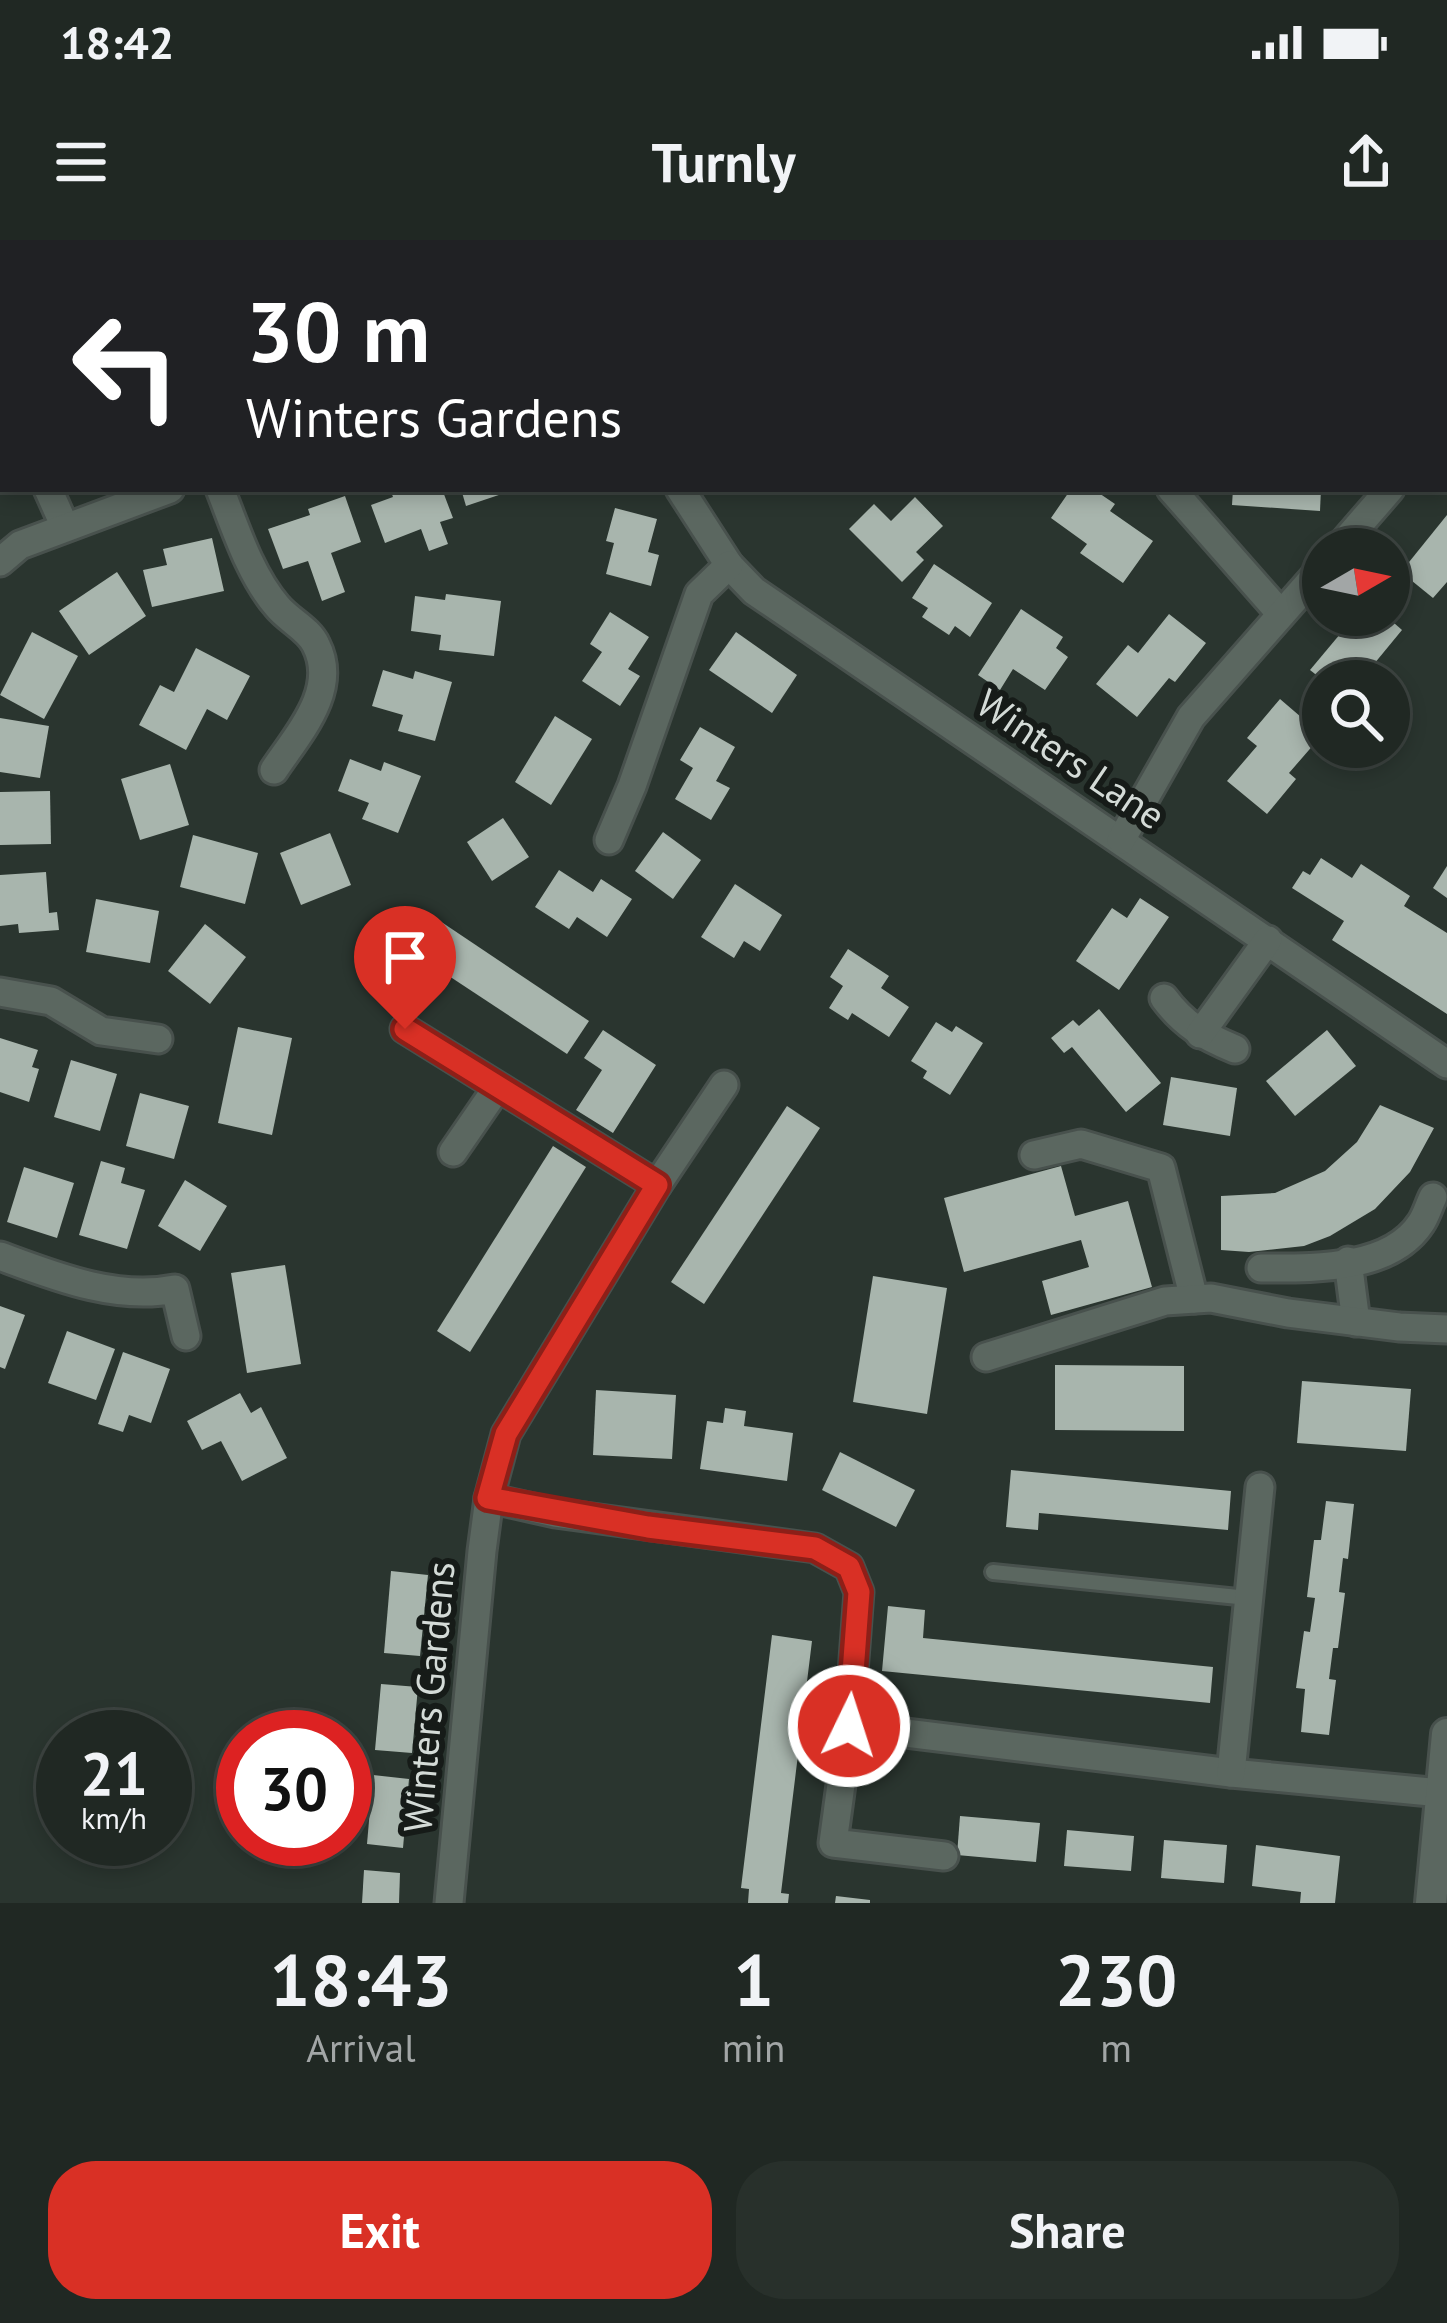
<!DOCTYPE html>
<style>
body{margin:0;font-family:"PT Sans",sans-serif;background:#28302b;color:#f1f3f6;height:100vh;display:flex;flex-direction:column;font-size:45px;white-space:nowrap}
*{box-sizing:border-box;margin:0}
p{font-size:39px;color:#a2a6a6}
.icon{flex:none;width:66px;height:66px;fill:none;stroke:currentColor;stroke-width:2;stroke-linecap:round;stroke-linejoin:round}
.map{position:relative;height:1663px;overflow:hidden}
.drawer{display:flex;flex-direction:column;background:#202823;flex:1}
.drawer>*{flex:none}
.hud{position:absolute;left:0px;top:0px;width:1449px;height:252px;box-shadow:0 6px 18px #0003,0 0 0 3px #3d4441;background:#202124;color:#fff;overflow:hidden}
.needle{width:78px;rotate:81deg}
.buttons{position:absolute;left:1302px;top:288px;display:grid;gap:24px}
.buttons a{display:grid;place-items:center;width:108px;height:108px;border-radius:50%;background:#202823;box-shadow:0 6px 18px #0003,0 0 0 3px #3d4441;font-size:60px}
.speed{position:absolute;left:36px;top:1470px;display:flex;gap:24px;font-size:60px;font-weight:700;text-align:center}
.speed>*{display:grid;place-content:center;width:156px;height:156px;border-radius:50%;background:#202823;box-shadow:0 6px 18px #0003,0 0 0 3px #3d4441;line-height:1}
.speed small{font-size:30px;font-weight:400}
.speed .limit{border:18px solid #d22;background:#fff;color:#111}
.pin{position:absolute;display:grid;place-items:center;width:102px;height:102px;color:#fff;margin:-123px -51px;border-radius:50% 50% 50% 0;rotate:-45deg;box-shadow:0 0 12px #0007}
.pin .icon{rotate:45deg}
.me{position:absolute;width:132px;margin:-66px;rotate:4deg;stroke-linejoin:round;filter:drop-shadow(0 0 9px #0008)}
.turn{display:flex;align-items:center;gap:42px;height:252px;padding:0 48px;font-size:54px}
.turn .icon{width:156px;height:156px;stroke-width:2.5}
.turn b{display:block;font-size:84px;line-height:102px}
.eta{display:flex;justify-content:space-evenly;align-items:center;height:204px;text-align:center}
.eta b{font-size:72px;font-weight:800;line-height:84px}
.cta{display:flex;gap:24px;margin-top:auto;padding:24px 48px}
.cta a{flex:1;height:138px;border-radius:48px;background:#d93025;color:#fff;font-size:48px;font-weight:800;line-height:138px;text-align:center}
.cta a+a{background:#28302b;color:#f1f3f6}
.status{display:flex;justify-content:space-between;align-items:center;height:84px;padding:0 60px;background:#202823;direction:ltr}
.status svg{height:33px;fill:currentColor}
header{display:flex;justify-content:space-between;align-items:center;height:156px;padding:0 48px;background:#202823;font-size:54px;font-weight:800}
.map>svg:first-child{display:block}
.building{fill:#a8b5ad}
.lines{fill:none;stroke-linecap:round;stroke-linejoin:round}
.lane-casing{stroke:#48514d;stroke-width:20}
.street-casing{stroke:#48514d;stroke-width:33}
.secondary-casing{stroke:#48514d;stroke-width:36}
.lane{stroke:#5b6760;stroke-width:14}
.street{stroke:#5b6760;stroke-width:27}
.secondary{stroke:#5b6760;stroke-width:30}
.route-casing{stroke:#8d1f18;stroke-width:30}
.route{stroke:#d93025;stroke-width:21}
.labels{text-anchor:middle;stroke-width:12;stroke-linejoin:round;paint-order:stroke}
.street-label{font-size:39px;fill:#d4dbd7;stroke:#161b18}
</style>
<div class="status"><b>18:42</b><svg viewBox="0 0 49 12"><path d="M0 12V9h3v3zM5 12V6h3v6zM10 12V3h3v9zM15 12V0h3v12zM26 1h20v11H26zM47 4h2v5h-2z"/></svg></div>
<header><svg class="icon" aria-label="menu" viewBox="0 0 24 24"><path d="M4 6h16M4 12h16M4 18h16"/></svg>Turnly<svg class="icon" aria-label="share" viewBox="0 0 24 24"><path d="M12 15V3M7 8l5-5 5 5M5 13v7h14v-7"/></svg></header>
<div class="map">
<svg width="1447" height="1663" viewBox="0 0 1447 1663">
<rect width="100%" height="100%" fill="#2a352f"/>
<!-- building -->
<g class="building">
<polygon points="390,249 442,249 453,278 440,282 448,304 429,311 421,289 385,303 371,265 393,257"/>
<polygon points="461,249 514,249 514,250 466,266"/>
<polygon points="1071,249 1093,249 1115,264 1110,271 1153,301 1123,343 1080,313 1087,304 1051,278"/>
<polygon points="1233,249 1321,249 1320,271 1232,265"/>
<polygon points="345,256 361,302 331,313 345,352 322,361 308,321 283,329 268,289 310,275 308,269"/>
<polygon points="915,257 943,286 916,312 924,320 902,342 849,289 874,264 891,281"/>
<polygon points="615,268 657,279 648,312 659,315 651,346 606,334 614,303 606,301"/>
<polygon points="1447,275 1447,342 1433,358 1401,332"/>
<polygon points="212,298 224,351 152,367 143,330 167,325 163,309"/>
<polygon points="934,324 992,363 970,397 955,386 949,395 922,377 928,368 912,358"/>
<polygon points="117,332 146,376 89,415 59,371"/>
<polygon points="446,354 501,361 494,416 439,410 441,395 411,391 415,356 445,360"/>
<polygon points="1021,369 1063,397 1056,408 1068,417 1045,450 1013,429 1000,450 978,435"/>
<polygon points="610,372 649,397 628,429 640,436 620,466 582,441 602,412 590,404"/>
<polygon points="1169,374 1206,403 1175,442 1169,438 1137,477 1096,444 1128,405 1138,413"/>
<polygon points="1356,375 1385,375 1402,390 1360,441 1324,441 1310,430"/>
<polygon points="32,392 78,416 44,479 0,455"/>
<polygon points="736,392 797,435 772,473 709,430"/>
<polygon points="196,408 250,436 227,480 207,469 186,510 139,485 160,445 174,452"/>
<polygon points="383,430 413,439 415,431 452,442 435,501 398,491 403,475 372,466"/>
<polygon points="1280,459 1322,495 1289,533 1296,539 1267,574 1227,541 1257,506 1247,498"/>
<polygon points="555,476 592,499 551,565 515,542"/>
<polygon points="0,478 49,486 40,538 0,532"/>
<polygon points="700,487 735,507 716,541 730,548 711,580 675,559 693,528 680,520"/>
<polygon points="350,519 381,531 384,522 421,536 398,593 362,579 369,563 338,551"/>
<polygon points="170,524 189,585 140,600 121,539"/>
<polygon points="50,551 51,604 0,605 0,552"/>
<polygon points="503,578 529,617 492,641 467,602"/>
<polygon points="663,592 701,620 673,659 635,631"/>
<polygon points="330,593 351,645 301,665 280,613"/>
<polygon points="193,595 258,613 245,664 180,647"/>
<polygon points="1321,618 1352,638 1361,624 1410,656 1404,666 1447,693 1447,774 1332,700 1344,681 1292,648 1303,631 1310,635"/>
<polygon points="1447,626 1447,658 1433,648"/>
<polygon points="559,630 593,652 601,639 632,659 607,697 577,677 569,689 535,667"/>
<polygon points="46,632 49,673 57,672 59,690 19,693 18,684 0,686 0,635"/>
<polygon points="735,644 782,675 760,711 744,701 734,718 701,697"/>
<polygon points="1140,658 1169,677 1119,750 1076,721 1112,668 1127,678"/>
<polygon points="96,659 159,671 150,723 86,712"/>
<polygon points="434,677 589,781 567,814 411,711"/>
<polygon points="205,684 246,717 210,764 168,731"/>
<polygon points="848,709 889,736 881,748 909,767 889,797 852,773 848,780 829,768 843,746 830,737"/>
<polygon points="1099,769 1161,843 1126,872 1072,807 1064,813 1051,798 1073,780 1079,786"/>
<polygon points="936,782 952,792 956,786 983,803 950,855 923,838 927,831 911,821"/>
<polygon points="238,787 292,798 272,895 218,883"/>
<polygon points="603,790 656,825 613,893 576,870 602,830 584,818"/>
<polygon points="1327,790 1356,826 1295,876 1266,841"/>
<polygon points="0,798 38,810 32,827 39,829 29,862 0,852"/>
<polygon points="71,820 117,834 100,891 54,877"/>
<polygon points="1171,837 1237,848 1230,896 1163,885"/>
<polygon points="140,853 189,866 174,919 126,906"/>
<polygon points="1380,865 1434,888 1410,932 1375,969 1330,996 1304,1006 1249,1012 1221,1010 1221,956 1275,953 1325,931 1357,902"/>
<polygon points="787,866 820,888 704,1064 671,1042"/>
<polygon points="553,906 586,927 470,1112 437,1091"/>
<polygon points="101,921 125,928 121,943 145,950 127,1009 79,995"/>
<polygon points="1061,926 1075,976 1128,961 1152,1047 1051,1075 1042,1041 1089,1027 1081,1000 964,1032 944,958"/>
<polygon points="24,927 74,943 57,998 7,982"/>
<polygon points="185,940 227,966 200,1011 158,986"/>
<polygon points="285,1025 301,1124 247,1133 231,1033"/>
<polygon points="873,1036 947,1048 927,1174 853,1162"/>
<polygon points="0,1066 25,1075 5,1129 0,1127"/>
<polygon points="67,1091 115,1109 96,1160 48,1143"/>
<polygon points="123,1112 170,1129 151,1183 129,1175 123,1192 98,1184"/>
<polygon points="1055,1125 1184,1126 1184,1191 1055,1190"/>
<polygon points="1302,1141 1411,1149 1406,1211 1297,1203"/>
<polygon points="596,1150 676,1155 672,1219 593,1215"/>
<polygon points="240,1153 251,1173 261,1167 287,1218 242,1241 221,1201 202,1210 187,1181"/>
<polygon points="725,1168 746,1171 744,1186 793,1193 787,1241 700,1229 707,1181 723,1183"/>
<polygon points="840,1212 915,1250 896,1287 822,1250"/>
<polygon points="1011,1230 1231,1251 1228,1290 1039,1273 1038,1290 1006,1287"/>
<polygon points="1326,1261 1354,1264 1348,1319 1343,1318 1339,1352 1345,1353 1338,1408 1333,1408 1329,1439 1336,1440 1329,1495 1301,1492 1305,1449 1296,1448 1304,1391 1310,1392 1315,1358 1307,1357 1314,1300 1321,1300"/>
<polygon points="391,1331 428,1335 420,1416 384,1413"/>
<polygon points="888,1366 925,1370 923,1398 1213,1427 1210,1463 882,1431"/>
<polygon points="772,1395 812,1401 781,1653 789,1654 788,1663 748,1663 749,1649 741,1648"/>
<polygon points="381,1444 418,1447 412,1513 375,1510"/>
<polygon points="373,1535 409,1539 403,1608 367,1604"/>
<polygon points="960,1576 1040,1583 1036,1622 957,1615"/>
<polygon points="1067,1590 1134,1596 1131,1631 1064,1626"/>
<polygon points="1164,1600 1227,1605 1224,1643 1161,1638"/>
<polygon points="1256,1605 1340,1616 1335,1663 1300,1663 1301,1652 1252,1646"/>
<polygon points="364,1630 400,1633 399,1663 362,1663"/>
<polygon points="836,1656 870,1660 870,1663 835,1663"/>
</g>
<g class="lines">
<!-- lane casing -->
<g class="lane-casing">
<polyline id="lane" points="993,1332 1248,1358"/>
</g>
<!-- street casing -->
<g class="street-casing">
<g id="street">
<polyline points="1250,3 1258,0"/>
<polyline points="1446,184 1447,183"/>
<polyline points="0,187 3,190"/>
<polyline points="48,249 65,287"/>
<path d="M220,249C235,287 250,335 277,366C288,380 309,389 316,405C339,450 298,494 274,530"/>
<polyline points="680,249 729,325 754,351 1447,824"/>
<polyline points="1171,249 1281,374"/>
<polyline points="1338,309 1390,249"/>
<polyline points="0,322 20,305 170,249"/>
<polyline points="609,600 632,546 699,354 729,325"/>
<polyline points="1121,600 1191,477 1323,327"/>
<polyline points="0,752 51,761 101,791 158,799"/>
<path d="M1164,758C1184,785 1204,796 1235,809"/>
<polyline points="405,789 657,945"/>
<polyline points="1200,794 1268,700"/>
<polyline points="453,912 497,848"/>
<polyline points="1034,915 1081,904 1161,928 1194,1059"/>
<path d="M0,1016C54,1036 116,1061 175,1049L186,1096"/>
<polyline points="1348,1021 1356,1082"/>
<path d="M1261,1028C1311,1028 1390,1031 1421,983C1426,976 1429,965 1433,957"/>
<polyline points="986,1117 1165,1061 1211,1058 1288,1073 1399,1087 1447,1089"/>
<polyline points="489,1258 555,1273 815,1308 849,1327 859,1352 849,1486 833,1603 944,1616"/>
<polyline points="849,1486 1231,1533 1441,1553"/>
<polyline points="1231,1533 1260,1247"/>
<polyline points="449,1663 482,1311 489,1258 506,1194 657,945 724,845"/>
</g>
</g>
<!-- secondary casing -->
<g class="secondary-casing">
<polyline id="secondary" points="1431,1663 1447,1494"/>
</g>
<!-- lane -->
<use href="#lane" class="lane"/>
<!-- street -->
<use href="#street" class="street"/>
<!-- secondary -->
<use href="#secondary" class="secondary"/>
</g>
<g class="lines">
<!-- route casing -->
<g class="route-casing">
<polyline id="route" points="405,789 657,945 506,1194 488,1258 648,1287 815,1308 849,1327 859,1352 849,1486"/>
</g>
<!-- route -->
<use href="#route" class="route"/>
</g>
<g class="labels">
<!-- street labels -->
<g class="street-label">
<text transform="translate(1071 519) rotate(34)" y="14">Winters Lane</text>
<text transform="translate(429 1457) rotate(-85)" y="14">Winters Gardens</text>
</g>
</g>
</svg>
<div class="buttons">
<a><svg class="needle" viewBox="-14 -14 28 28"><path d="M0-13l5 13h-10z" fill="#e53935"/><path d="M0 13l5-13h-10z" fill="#a2a6a6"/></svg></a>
<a><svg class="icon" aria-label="search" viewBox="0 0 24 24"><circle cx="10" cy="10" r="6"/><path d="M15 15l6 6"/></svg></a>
</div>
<div class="speed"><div>21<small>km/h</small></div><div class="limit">30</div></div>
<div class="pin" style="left:405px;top:789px;background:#d93025"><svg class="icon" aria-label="arrive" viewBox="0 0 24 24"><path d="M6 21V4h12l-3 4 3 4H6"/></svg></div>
<svg class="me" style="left:849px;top:1486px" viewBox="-20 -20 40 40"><circle r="17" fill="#d93025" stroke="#fff" stroke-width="3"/><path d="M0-11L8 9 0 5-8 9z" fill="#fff"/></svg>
<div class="hud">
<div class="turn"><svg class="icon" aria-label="left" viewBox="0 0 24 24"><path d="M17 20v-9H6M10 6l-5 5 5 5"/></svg><div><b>30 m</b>Winters Gardens</div></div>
</div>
</div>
<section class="drawer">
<div class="eta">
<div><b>18:43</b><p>Arrival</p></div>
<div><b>1</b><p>min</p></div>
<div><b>230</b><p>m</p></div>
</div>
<div class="cta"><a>Exit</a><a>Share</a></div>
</section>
